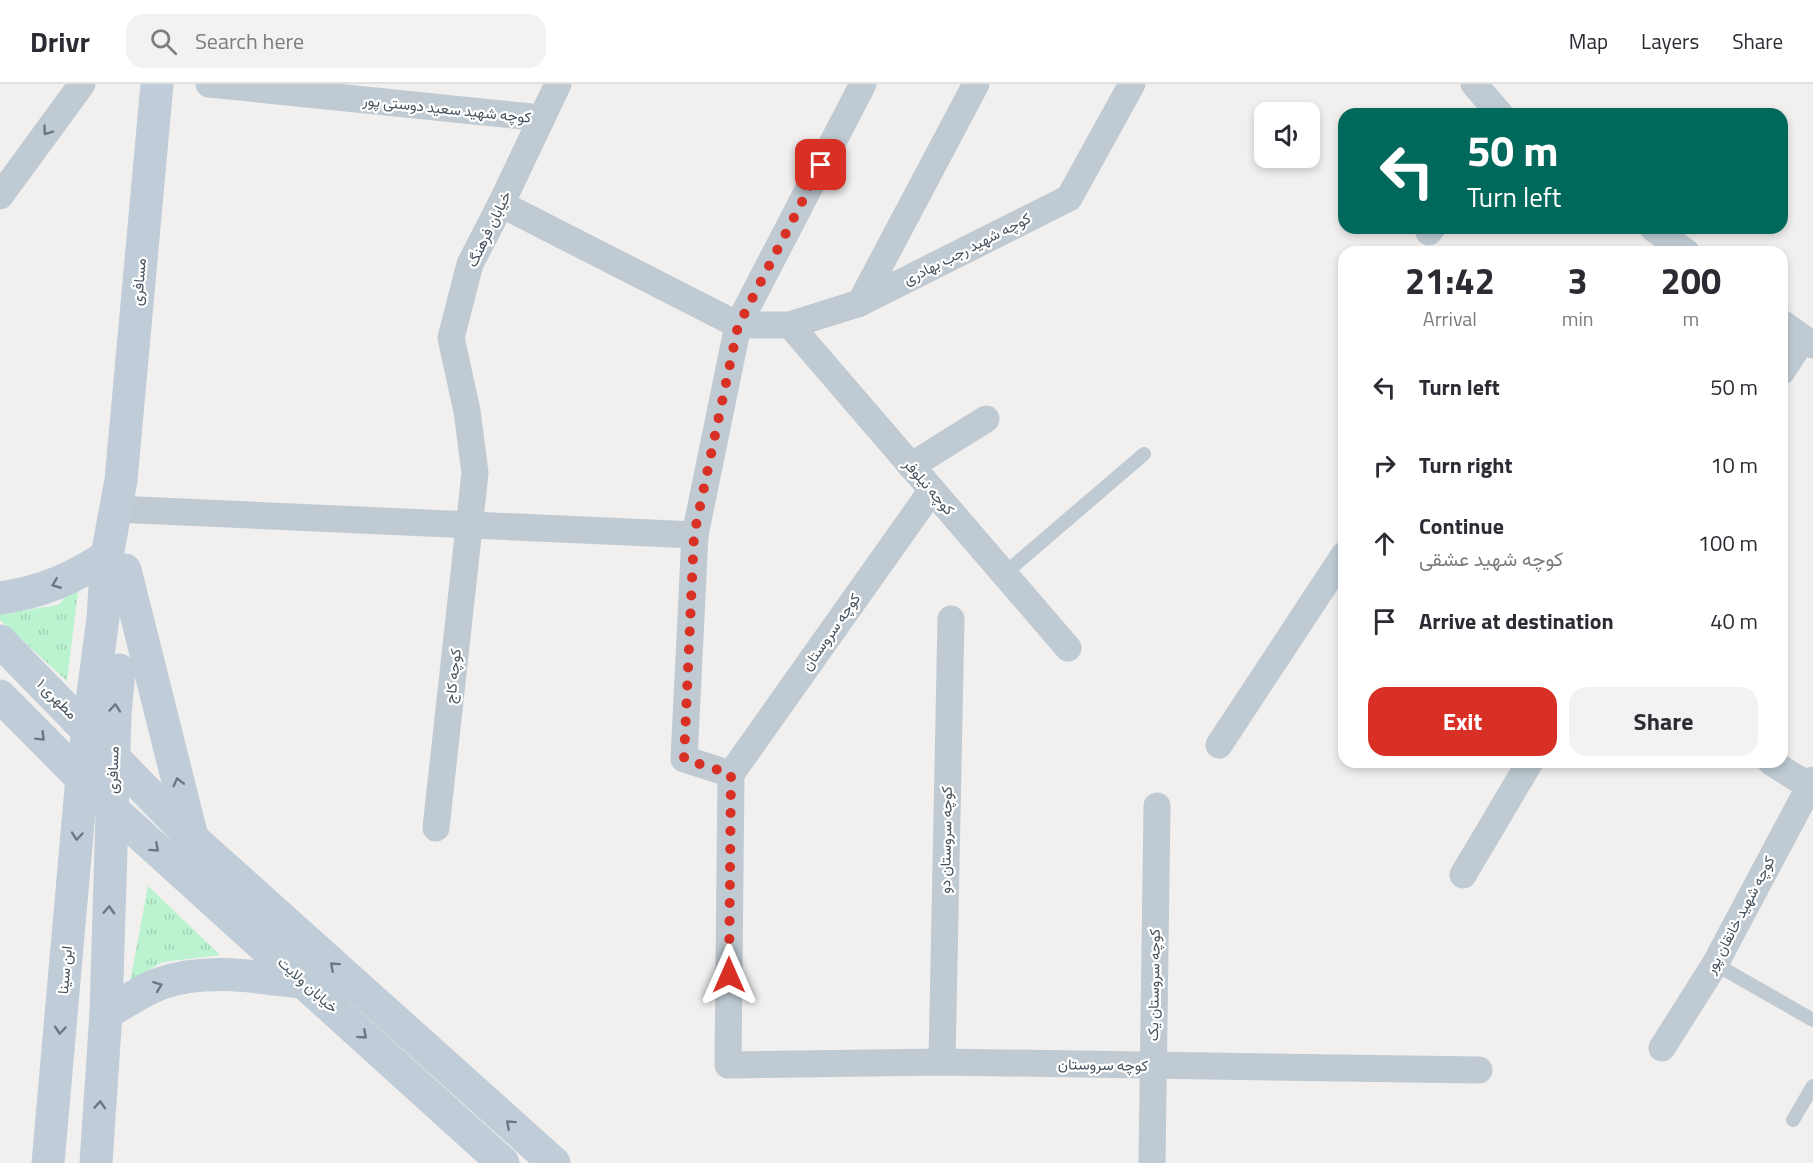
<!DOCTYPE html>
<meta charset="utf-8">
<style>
body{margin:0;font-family:"Titillium Web",Vazirmatn,sans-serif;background:#f2f2f3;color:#2b2b33;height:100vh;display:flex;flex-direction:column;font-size:22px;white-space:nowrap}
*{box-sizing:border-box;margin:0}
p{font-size:20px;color:#7c7c81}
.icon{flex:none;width:33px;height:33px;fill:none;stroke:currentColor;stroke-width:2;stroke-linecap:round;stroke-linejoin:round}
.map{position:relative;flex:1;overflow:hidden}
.drawer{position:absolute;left:1338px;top:162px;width:450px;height:522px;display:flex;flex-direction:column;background:#fff;border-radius:18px;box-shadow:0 3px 9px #0003}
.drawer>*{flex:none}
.hud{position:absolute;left:1338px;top:24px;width:450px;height:126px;border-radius:18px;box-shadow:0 3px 9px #0003;background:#00695c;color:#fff;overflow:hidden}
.buttons{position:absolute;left:1254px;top:18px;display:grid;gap:12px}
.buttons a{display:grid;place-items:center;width:66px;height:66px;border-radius:12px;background:#fff;box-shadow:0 3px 9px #0003;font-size:30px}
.pin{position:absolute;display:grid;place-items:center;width:51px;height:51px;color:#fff;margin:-26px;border-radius:12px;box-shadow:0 3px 9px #0006}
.me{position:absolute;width:66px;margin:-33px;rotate:0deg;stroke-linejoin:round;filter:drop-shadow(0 0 4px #0008)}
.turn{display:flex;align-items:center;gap:21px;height:126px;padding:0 30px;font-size:27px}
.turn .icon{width:78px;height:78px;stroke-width:2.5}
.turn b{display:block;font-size:42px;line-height:51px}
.eta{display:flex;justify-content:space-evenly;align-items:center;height:102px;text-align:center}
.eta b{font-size:36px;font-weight:700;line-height:42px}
.cta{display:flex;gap:12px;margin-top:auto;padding:12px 30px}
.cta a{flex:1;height:69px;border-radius:18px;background:#d93025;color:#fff;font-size:24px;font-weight:700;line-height:69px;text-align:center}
.cta a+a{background:#f2f2f3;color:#2b2b33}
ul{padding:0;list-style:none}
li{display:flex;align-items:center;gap:18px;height:78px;padding:0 30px}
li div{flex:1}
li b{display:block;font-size:22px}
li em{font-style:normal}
header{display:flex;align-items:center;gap:36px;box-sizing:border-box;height:84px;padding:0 30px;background:#fff;border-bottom:2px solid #e1e1e2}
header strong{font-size:28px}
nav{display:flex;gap:33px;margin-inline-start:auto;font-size:21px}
.search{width:420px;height:54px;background:#f2f2f3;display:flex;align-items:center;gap:15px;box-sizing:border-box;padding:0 21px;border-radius:18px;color:#7c7c81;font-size:22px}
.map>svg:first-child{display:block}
.grass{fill:url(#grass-tufts)}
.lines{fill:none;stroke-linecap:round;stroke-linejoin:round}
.lane{stroke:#bfcad2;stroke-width:14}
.street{stroke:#bfcad2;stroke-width:27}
.secondary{stroke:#c0cdd9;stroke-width:33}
.oneway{stroke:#6a7781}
.oneway2{stroke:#6b7883}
.route{stroke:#d93025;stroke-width:10;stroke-dasharray:0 18}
.labels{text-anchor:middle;stroke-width:4.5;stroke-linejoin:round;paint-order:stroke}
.street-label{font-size:15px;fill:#46535e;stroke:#fff}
</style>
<header>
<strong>Drivr</strong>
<div class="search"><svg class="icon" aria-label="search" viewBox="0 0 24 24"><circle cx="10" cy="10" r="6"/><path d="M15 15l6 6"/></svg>Search here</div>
<nav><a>Map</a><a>Layers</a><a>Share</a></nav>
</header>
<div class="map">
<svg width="1813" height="1079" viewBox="0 0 1813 1079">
<defs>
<pattern id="grass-tufts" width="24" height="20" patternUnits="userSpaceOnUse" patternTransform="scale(1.5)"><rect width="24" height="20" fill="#bbf2cf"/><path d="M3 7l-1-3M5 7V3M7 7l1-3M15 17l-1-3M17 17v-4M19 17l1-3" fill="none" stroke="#a2d1b4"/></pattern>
</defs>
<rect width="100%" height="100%" fill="#f2efef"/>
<!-- grass -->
<g class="grass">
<polygon points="79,499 67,597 0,536 0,530 58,521"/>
<polygon points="148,802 220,871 162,878 130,898"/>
</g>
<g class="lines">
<!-- lane -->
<g class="lane">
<polyline points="1004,490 1144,370"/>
<polyline points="1715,880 1813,936"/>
<polyline points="1793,1036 1813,1002"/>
</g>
<!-- street -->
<g class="street">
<polyline points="209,0 542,34"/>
<polyline points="1474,0 1500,30"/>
<polyline points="0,112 82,0"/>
<polyline points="501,120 738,241 790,241 860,219 1069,114 1132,0"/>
<polyline points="1653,144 1686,168"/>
<polyline points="1429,148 1432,144"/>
<polyline points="860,219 976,0"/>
<polyline points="1782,239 1813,261"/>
<polyline points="790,241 1068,564"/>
<polyline points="1782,287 1803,255"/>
<polyline points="911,382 986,335"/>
<polyline points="115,425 695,451"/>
<polyline points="1219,661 1344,471"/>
<polyline points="1771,678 1809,702"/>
<polyline points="731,690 728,981 942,978 1479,986"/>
<polyline points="731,690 684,675 695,451 738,241 863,0"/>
<polyline points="731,690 932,406"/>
<polyline points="436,744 475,389 467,327 451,254 470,180 501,120 558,0"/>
<polyline points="1463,791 1530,678"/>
<polyline points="1662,964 1715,880 1813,696"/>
<polyline points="942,978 951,535"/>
<polyline points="1152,1079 1157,722"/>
</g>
<!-- secondary -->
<g class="secondary">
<polyline points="125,486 192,753"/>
<path d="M0,514C42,508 72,495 107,472"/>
<polyline points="0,557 193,755 554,1079"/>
<polyline points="0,612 112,725 503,1079"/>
<path d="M106,929C123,920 141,907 159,900C207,883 258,893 306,899"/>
<polyline points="48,1079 82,693 103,534 107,472 121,396 157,0"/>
<polyline points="96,1079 106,929 115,631 119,586"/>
</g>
</g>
<!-- one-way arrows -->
<defs><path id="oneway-chevron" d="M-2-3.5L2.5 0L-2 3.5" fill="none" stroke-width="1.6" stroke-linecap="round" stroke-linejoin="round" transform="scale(1.5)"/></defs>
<use class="oneway" href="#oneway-chevron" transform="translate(47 47) rotate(126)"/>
<g class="oneway2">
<use href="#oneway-chevron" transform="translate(56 500) rotate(158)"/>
<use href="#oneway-chevron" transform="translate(115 624) rotate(-85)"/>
<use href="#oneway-chevron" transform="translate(41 653) rotate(45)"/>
<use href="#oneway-chevron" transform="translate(178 698) rotate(-104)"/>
<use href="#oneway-chevron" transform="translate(77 752) rotate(95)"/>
<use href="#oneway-chevron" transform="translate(155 764) rotate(42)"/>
<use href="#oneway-chevron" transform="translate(109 826) rotate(-88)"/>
<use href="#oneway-chevron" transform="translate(334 882) rotate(-138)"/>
<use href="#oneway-chevron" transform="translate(158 902) rotate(-21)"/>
<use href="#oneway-chevron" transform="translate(60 946) rotate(95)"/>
<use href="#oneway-chevron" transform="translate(363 951) rotate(42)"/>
<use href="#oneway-chevron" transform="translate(100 1021) rotate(-86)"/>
<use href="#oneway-chevron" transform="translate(510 1040) rotate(-138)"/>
</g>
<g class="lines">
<!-- route -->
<polyline class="route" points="729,891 731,690 684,675 694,451 738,242 821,81"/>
</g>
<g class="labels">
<!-- street labels -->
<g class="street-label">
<text transform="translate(447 25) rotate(6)" y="5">کوچه شهید سعید دوستی پور</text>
<text transform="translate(489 145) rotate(-64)" y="5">خیابان فرهنگ</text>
<text transform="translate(967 165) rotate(-27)" y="5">کوچه شهید رجب بهادری</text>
<text transform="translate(139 198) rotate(-85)" y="5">مسافری</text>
<text transform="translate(929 403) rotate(49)" y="5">کوچه نیلوفر</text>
<text transform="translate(831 548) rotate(-55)" y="5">کوچه سروستان</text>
<text transform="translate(453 592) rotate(-84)" y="5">کوچه کاج</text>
<text transform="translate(57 615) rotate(45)" y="5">مطهری ۱</text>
<text transform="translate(113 686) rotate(-88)" y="5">مسافری</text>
<text transform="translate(946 756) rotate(-89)" y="5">کوچه سروستان دو</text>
<text transform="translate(1740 831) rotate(-62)" y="5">کوچه شهید خانقان پور</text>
<text transform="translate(65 886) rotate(-85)" y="5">ابن سینا</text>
<text transform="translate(308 901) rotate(42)" y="5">خیابان ولایت</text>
<text transform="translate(1154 901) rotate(-89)" y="5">کوچه سروستان یک</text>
<text transform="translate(1103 981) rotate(1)" y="5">کوچه سروستان</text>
</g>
</g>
</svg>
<div class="buttons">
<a><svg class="icon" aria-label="sound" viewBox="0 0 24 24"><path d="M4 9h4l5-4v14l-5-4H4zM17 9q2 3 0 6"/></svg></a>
</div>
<div class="pin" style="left:821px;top:81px;background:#d93025"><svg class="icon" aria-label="arrive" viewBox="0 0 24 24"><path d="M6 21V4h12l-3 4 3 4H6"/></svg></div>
<svg class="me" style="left:729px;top:891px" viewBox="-20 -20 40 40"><path d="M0-17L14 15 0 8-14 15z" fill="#d93025" stroke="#fff" stroke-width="4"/></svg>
<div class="hud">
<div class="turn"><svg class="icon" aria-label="left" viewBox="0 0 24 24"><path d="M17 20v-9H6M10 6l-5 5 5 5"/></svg><div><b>50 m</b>Turn left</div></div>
</div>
<section class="drawer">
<div class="eta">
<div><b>21:42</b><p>Arrival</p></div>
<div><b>3</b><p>min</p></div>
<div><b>200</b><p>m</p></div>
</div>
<ul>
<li><svg class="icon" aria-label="left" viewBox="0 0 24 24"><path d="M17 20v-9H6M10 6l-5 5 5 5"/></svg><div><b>Turn left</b></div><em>50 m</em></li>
<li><svg class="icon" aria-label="right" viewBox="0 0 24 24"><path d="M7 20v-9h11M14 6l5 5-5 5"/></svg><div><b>Turn right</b></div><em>10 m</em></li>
<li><svg class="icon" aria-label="ahead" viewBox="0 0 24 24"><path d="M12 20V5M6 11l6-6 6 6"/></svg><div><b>Continue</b><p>کوچه شهید عشقی</p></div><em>100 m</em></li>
<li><svg class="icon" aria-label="arrive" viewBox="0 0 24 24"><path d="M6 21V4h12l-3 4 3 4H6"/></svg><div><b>Arrive at destination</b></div><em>40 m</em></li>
</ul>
<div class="cta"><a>Exit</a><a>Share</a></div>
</section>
</div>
